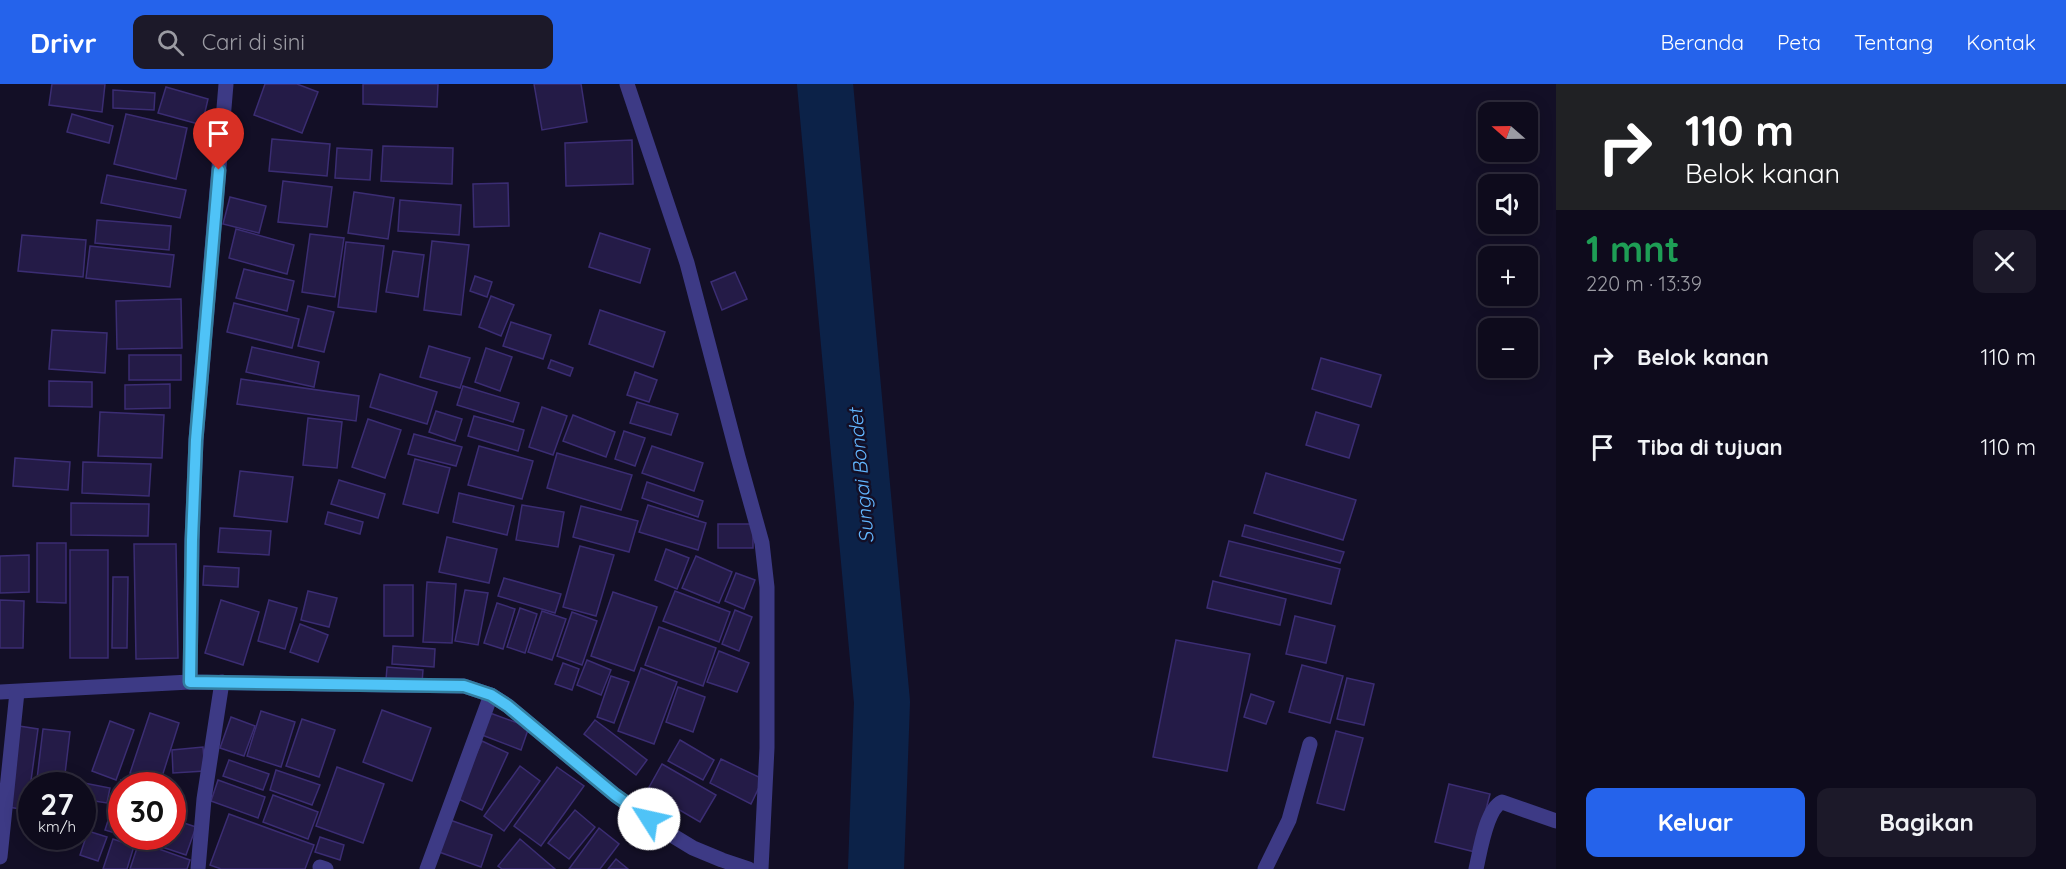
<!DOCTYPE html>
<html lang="id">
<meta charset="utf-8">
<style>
body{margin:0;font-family:Quicksand,sans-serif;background:#1c1929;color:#f1f3f6;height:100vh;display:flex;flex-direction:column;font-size:22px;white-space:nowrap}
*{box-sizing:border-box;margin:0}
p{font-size:20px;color:#9b9ba3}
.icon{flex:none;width:33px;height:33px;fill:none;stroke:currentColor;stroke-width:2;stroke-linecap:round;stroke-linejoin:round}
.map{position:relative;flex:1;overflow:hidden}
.sheet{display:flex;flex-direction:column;background:#0e0b1c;width:510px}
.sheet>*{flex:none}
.guide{background:#202124;color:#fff;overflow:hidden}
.needle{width:39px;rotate:290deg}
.tools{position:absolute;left:1478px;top:18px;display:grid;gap:12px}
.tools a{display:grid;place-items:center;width:60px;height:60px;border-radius:12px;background:#0e0b1c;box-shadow:0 3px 15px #0003,0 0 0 2px #2e2b3b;font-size:30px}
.speed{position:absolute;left:18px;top:688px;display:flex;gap:12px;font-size:30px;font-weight:700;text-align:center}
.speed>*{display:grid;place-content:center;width:78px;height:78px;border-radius:50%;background:#0e0b1c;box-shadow:0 3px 15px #0003,0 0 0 2px #2e2b3b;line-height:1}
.speed small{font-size:15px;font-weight:400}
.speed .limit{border:9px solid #d22;background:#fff;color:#111}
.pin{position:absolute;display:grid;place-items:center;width:51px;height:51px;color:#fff;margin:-62px -26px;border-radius:50% 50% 50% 0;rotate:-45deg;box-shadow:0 0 6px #0007}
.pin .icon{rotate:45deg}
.me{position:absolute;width:66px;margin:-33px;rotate:305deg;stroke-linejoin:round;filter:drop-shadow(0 0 4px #0008)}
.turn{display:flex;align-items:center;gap:21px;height:126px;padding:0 30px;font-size:27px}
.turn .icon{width:78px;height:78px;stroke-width:2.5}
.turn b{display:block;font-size:42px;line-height:51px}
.round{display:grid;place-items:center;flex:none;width:63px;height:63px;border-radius:12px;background:#1c1929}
.summary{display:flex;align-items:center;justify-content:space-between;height:102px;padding:0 30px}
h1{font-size:36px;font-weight:700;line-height:45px;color:#1e9e55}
.cta{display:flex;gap:12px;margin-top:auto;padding:12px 30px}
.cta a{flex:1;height:69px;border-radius:12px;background:#2563eb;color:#fff;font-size:24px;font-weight:700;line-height:69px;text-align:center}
.cta a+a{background:#1c1929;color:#f1f3f6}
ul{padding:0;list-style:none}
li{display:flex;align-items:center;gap:18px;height:90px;padding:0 30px}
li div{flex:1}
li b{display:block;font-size:22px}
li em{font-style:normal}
header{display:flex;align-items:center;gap:36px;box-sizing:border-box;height:84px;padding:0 30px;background:#2563eb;color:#fff}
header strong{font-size:28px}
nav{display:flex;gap:33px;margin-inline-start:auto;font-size:21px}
.search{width:420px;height:54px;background:#1c1929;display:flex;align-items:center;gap:15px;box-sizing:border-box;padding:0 21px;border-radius:12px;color:#9b9ba3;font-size:22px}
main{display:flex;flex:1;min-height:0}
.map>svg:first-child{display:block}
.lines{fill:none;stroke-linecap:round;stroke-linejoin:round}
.river{stroke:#0c2248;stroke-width:56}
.building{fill:#241b47;stroke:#3b2d73;stroke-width:1.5}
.minor{stroke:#3d3a85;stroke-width:15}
.route-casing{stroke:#337fa1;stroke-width:15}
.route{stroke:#4fc3f7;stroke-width:10}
.labels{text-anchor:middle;stroke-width:5;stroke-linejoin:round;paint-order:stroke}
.water-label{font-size:20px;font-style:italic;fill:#62b6ff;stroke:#130f26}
</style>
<header>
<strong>Drivr</strong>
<div class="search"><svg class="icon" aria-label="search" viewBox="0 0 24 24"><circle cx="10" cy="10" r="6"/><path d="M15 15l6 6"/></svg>Cari di sini</div>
<nav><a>Beranda</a><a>Peta</a><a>Tentang</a><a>Kontak</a></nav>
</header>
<main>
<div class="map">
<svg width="1556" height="785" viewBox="0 0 1556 785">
<rect width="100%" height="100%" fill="#130f26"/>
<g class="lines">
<!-- river -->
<polyline class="river" points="825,0 882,618 876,785"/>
</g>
<!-- building -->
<g class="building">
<polygon points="52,0 105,0 102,28 49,21"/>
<polygon points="265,0 297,0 318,8 302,49 254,31"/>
<polygon points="363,0 438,0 437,23 363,20"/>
<polygon points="534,0 581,0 587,38 542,46"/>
<polygon points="166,3 208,15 202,41 158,29"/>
<polygon points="113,6 155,9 154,26 113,24"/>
<polygon points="72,30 113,42 109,59 67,48"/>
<polygon points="126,30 187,44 176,95 114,80"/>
<polygon points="272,55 330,60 327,92 269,87"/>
<polygon points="632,56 633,100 566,102 565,59"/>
<polygon points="383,62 453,64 452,100 381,97"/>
<polygon points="337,64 372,66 370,96 335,94"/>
<polygon points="107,91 186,106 180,134 101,119"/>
<polygon points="283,97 332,103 327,143 278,138"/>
<polygon points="508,99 509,142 474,143 473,100"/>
<polygon points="354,108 394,114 388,155 348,149"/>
<polygon points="230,113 266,122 259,149 223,140"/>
<polygon points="400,116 461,121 459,151 398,147"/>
<polygon points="97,136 171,142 169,166 95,159"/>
<polygon points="236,145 294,161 287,190 229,174"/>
<polygon points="600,149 650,165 640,199 589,183"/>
<polygon points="310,150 344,154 335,213 302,208"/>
<polygon points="22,151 86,156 83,193 18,187"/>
<polygon points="432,157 469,161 461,231 424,226"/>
<polygon points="346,158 384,162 376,228 338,223"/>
<polygon points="90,162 174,171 170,203 86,194"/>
<polygon points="393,167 424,171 418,213 386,208"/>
<polygon points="244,185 294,197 287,227 236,214"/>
<polygon points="735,188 747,215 722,226 711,198"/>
<polygon points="475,192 492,198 487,213 470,207"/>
<polygon points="491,212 514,221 501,252 479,243"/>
<polygon points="181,215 182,264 117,265 116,217"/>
<polygon points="234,219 299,235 292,264 227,248"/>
<polygon points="308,222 334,228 324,268 298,262"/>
<polygon points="600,226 665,248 653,283 589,260"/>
<polygon points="511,238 551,251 543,275 503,262"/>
<polygon points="52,246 107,249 105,289 49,285"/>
<polygon points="429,262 470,274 460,304 420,293"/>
<polygon points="252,263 319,278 314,303 246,288"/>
<polygon points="486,264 512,273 500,307 475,298"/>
<rect x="129" y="271" width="52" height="25"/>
<polygon points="1321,274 1381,291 1371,323 1312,305"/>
<polygon points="551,276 573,284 570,292 548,284"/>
<polygon points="635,288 657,296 649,318 627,311"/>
<polygon points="380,290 437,308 427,340 370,323"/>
<polygon points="241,295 359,312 356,337 237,320"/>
<polygon points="49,297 92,298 92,323 49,322"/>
<polygon points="170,300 170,324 125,325 125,301"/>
<polygon points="463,302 519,319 513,338 457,321"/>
<polygon points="637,318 678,330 671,351 630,339"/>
<polygon points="542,323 567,332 553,371 529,363"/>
<polygon points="436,327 462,335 455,357 429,348"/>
<polygon points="100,328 164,331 162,374 98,372"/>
<polygon points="1316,328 1359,341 1349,374 1306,361"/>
<polygon points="573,331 615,348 606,373 563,357"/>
<polygon points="474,332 524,346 518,367 468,352"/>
<polygon points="308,334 342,338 337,384 303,381"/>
<polygon points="368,335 401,346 385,394 352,383"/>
<polygon points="624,347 645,354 635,382 615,375"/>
<polygon points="414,350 462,363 456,382 408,370"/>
<polygon points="479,362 533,377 522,415 468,401"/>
<polygon points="652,362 703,379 694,407 642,389"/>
<polygon points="557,369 632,391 621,426 547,404"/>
<polygon points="15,374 70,378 68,406 13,402"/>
<polygon points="415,375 450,384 438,429 403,420"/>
<polygon points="83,378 151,380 149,412 82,409"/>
<polygon points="240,387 293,393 287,438 234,432"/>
<polygon points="1266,389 1356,416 1343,456 1254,429"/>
<polygon points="339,396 385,410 378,434 331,420"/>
<polygon points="647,398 703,417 698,433 642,414"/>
<polygon points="459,409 514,422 507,451 453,438"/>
<polygon points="71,419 149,420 148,452 71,451"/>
<polygon points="522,421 564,428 558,463 516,456"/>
<polygon points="648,421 706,439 698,466 639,448"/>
<polygon points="581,422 638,437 629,468 573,453"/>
<polygon points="328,428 363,438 360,450 325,440"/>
<rect x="718" y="440" width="35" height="24"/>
<polygon points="1245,441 1344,468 1340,479 1242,452"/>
<polygon points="220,444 271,447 269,471 218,468"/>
<polygon points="447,453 497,465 489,499 439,488"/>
<polygon points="1229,457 1340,485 1331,520 1220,492"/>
<polygon points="37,459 66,459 66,519 37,518"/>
<polygon points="134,460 176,460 178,574 136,575"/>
<polygon points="580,462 614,471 596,532 563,523"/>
<polygon points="666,465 689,474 677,505 655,496"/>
<rect x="70" y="466" width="38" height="108"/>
<polygon points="29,471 29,508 0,509 0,472"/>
<polygon points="696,472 732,488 719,519 682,504"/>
<polygon points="204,482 239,484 238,503 203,501"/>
<polygon points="736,489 755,496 744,525 725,517"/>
<polygon points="113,493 128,493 127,564 112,564"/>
<polygon points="504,494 561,510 555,529 498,512"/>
<polygon points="1213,497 1286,515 1280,541 1207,524"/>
<polygon points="427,498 456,500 452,559 423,558"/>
<rect x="384" y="501" width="29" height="51"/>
<polygon points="465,506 488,509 478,561 455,557"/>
<polygon points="308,507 337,514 329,543 301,536"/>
<polygon points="675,507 730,528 719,558 663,537"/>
<polygon points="613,508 657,523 634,587 591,572"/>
<polygon points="0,516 24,517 23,564 0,564"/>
<polygon points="221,516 259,528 243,581 205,569"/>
<polygon points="269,516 297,524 285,565 258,557"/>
<polygon points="497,519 515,525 503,565 484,559"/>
<polygon points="520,524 537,530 525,569 507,563"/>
<polygon points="735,526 752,533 739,567 722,560"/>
<polygon points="542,527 566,535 552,576 528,568"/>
<polygon points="572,528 597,537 582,581 557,572"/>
<polygon points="1295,532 1335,542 1326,579 1286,570"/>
<polygon points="300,540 328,551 318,578 290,568"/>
<polygon points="659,543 716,564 703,602 645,581"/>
<polygon points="1176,556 1250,570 1227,687 1153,673"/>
<polygon points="393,562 435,565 434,583 392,580"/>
<polygon points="719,567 749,579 737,608 707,598"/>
<polygon points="587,576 611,586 601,611 577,601"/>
<polygon points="563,579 579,585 572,606 555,600"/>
<polygon points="1302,581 1343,592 1330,639 1289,628"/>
<polygon points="387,583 423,586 422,599 386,596"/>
<polygon points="641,584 677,598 654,660 618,647"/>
<polygon points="611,592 629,598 614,639 597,633"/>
<polygon points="1347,594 1374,600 1364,641 1337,635"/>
<polygon points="678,603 705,613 693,648 666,638"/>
<polygon points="1251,610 1274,618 1266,640 1244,633"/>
<polygon points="382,626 431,644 412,697 363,678"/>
<polygon points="261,627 295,638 281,683 247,672"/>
<polygon points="150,629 179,639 160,699 130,689"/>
<polygon points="490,629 529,643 521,666 482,651"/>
<polygon points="231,633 255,642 244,672 220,664"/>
<polygon points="302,635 335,646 319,693 286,682"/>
<polygon points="595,636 647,676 636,691 584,650"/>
<polygon points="110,637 134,646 116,696 92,687"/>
<polygon points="19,642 38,645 27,726 8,723"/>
<polygon points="43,645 70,648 64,698 37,695"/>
<polygon points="1336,647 1363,654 1344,726 1317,719"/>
<polygon points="680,656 714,676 703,696 668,677"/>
<polygon points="482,657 508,669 482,726 456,714"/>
<polygon points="203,663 205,687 173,689 172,666"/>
<polygon points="721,675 763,695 751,720 710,699"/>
<polygon points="229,676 269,690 263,706 223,692"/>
<polygon points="662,680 716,711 700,738 647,707"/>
<polygon points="520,682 540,697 504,747 484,732"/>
<polygon points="337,683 384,700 363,759 316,742"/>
<polygon points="557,683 584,702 541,762 514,742"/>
<polygon points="276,686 320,701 312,721 270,706"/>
<polygon points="121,696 141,702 122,702 122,751 105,746"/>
<polygon points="218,696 265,713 258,734 211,717"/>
<polygon points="84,699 110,704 107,719 82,715"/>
<polygon points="1449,700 1490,710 1475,768 1435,758"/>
<polygon points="273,711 318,728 308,755 263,738"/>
<polygon points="575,726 595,743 569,775 548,759"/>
<polygon points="229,730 314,761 305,785 221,785 210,781"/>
<polygon points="172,735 196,743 186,771 141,756 142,753 172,753"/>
<polygon points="450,736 492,751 481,783 439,768"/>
<polygon points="599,744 619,760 600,785 569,785"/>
<polygon points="88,747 107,753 98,777 80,771"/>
<polygon points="320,753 344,761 340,776 315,768"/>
<polygon points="113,755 134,762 127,785 103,785"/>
<polygon points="520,755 555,785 502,785 498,782"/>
<polygon points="139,758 190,776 187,785 130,785"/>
<polygon points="616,775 628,785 608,785"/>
</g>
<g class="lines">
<!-- minor -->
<g class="minor">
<polyline points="627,0 687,179 738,373 762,459 767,503 767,664 761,785"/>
<polyline points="190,598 192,456 196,356 226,0"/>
<polyline points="0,608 190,598 464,602 491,611 508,622 615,711 665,747 693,764 722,776 749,785"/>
<polyline points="0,773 17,608"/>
<polyline points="320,783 326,785"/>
<polyline points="198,785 204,715 222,598"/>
<polyline points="427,785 491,611"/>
<polyline points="1265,785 1289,736 1310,660"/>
<path d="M1476,785C1480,768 1486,725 1502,718L1556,737"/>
</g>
</g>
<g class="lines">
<!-- route casing -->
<g class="route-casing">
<polyline id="route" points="219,86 196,356 192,456 190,598 464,602 491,611 508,622 615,711 649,735"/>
</g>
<!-- route -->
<use href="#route" class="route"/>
</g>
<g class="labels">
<!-- water labels -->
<g class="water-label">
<text transform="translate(861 392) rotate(-95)" y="7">Sungai Bondet</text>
</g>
</g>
</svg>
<div class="tools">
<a><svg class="needle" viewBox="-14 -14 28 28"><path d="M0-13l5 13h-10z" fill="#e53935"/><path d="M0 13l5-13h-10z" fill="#9b9ba3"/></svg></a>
<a><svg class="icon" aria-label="sound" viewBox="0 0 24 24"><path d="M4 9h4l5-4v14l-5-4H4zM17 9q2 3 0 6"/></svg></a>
<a>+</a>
<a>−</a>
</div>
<div class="speed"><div>27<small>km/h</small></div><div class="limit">30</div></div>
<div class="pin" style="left:219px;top:86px;background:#d93025"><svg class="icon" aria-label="arrive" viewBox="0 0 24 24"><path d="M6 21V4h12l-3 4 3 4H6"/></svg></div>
<svg class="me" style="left:649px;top:735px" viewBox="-20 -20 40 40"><circle r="19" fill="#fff"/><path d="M0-13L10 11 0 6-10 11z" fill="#4fc3f7"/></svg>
</div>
<section class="sheet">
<div class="guide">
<div class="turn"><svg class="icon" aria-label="right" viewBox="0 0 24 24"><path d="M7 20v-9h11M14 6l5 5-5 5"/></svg><div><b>110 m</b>Belok kanan</div></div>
</div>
<div class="summary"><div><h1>1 mnt</h1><p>220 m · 13:39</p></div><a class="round"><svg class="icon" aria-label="close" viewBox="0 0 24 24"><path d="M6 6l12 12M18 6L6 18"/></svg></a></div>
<ul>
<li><svg class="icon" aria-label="right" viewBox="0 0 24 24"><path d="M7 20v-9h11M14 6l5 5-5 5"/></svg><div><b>Belok kanan</b></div><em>110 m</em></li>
<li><svg class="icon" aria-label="arrive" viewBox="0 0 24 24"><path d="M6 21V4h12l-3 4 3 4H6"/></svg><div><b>Tiba di tujuan</b></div><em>110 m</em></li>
</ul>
<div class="cta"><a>Keluar</a><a>Bagikan</a></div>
</section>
</main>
